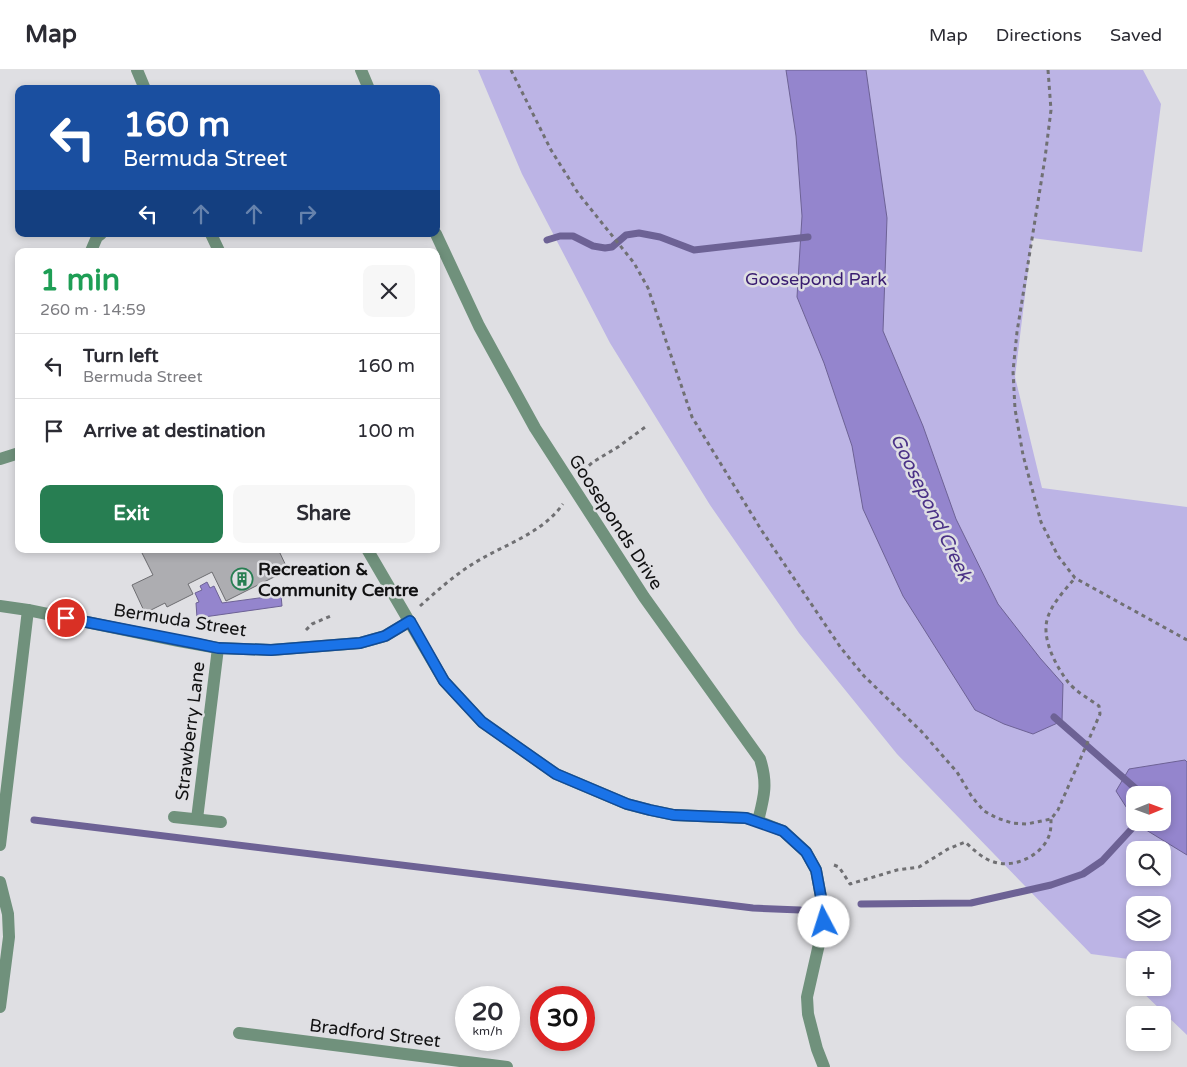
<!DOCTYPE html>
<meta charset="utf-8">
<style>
body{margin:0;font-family:"Varela Round",sans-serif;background:#f7f7f7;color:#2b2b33;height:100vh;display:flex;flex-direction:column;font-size:19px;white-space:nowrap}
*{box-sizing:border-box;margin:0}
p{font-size:16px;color:#7c7c81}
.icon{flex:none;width:28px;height:28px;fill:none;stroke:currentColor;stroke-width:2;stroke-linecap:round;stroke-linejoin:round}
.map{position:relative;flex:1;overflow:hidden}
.side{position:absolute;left:15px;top:178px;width:425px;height:305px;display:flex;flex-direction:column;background:#fff;border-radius:10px;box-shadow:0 2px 8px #0003}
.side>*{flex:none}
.top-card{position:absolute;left:15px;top:15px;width:425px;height:152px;border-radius:10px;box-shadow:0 2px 8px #0003;background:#1a4fa0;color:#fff;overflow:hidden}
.needle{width:32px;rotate:89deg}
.controls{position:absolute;left:1126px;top:716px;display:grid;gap:10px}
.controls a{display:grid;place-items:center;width:45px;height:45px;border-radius:10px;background:#fff;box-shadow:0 2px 8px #0003;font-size:25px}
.speed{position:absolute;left:455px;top:916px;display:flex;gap:10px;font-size:25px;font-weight:700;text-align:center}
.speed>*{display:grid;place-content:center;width:65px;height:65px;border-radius:50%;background:#fff;box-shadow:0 2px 8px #0003;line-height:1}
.speed small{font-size:12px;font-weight:400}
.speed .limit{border:8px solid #d22;background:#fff;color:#111}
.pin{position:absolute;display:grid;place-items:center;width:42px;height:42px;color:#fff;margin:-21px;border:2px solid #fff;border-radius:50%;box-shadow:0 1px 5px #0007}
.me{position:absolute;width:55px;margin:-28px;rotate:355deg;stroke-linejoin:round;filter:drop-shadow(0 0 4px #0008)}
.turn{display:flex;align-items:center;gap:18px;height:105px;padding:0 25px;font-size:22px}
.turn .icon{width:65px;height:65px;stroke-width:2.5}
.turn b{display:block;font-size:35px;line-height:42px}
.lanes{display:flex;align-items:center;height:48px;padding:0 25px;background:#0003;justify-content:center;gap:25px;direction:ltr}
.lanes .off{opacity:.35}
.round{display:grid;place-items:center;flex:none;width:52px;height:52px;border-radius:10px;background:#f7f7f7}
.headline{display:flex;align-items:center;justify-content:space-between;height:85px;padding:0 25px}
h1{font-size:30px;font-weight:700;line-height:38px;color:#1e9e55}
.action{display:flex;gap:10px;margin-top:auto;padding:10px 25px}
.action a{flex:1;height:58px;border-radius:10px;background:#277e52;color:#fff;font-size:20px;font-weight:700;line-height:58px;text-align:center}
.action a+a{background:#f7f7f7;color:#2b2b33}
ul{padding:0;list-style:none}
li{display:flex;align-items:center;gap:15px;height:65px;padding:0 25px;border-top:1px solid #e1e1e2}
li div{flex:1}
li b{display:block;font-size:19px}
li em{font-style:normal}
header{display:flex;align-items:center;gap:30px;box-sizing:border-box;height:70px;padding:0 25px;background:#fff;border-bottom:1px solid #e1e1e2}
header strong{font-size:24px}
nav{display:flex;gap:28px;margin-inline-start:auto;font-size:18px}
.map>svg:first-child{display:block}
.green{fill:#bcb4e5;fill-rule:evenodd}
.water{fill:#9485cd;stroke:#6d6295}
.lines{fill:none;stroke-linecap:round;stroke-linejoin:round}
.stream{stroke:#6d6295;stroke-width:7}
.building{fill:#adadb1;stroke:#6d6d71}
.path{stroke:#707073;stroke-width:3;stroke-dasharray:4 4;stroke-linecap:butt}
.street{stroke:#70917c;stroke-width:12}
.route-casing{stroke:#114b97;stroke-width:12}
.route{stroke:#1a73e8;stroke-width:9}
.labels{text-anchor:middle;stroke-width:5;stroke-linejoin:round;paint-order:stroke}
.park-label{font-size:18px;fill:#391c70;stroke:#dfdfe3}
.street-label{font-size:18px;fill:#111112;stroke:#dfdfe3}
.poi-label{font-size:18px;font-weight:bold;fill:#111112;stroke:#dfdfe3;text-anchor:start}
.water-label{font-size:19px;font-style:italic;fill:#4b3287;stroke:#dfdfe3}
</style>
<header>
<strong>Map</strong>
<nav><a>Map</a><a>Directions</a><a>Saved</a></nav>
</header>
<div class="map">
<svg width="1187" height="997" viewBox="0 0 1187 997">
<rect width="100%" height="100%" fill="#dfdfe3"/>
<!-- green -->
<path class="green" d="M478,0H1143L1161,34L1142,182L1032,168L1015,307L1042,418L1187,437V965L1138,918H1162V890H1136L1091,884L897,684L799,563L710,435L610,273L522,104ZM1135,725H1162V752H1135ZM1135,780H1162V808H1135ZM1135,835H1162V862H1135Z"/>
<!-- water -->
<g class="water">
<polygon points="786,0 866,0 887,148 883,261 923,356 956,449 998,534 1040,588 1063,614 1062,651 1033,664 1004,654 975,640 903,526 863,439 852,376 824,293 797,227 802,146 796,66"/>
<polygon points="207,512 210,518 214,516 222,533 281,525 282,536 197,548 196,533 199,532 195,523 202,520 200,516"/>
<polygon points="1185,690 1187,692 1187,785 1138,755 1136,753 1162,752 1162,725 1135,725 1135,751 1116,721 1129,699"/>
</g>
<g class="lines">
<!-- stream -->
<g class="stream">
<polyline points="547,170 560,166 573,166 593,176 605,178 612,177 626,165 639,163 660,167 694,180 808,167"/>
<polyline points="1054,647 1143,725"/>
<polyline points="34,750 753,838 800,840"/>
<polyline points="861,834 971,833 1051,815 1083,804 1102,791 1138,752"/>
</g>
</g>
<!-- building -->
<polygon class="building" points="140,479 278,479 288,500 226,531 212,502 188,514 193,524 167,537 165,533 145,543 132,515 153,505"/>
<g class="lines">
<!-- path -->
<g class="path">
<path d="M511,0L551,80L578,123L634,193L648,218L692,347L762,461L841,578L864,606L921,661L957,702L972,727L984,741L997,748L1012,753L1027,754L1051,749L1058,740L1100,644L1099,636C1089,629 1075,621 1068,612C1056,596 1042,570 1047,550C1051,534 1065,520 1075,508"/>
<polyline points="1048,0 1051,40 1045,88 1017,262 1013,301 1015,339 1023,385 1041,452 1058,486 1075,508 1187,570"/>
<polyline points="583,401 593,392 618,377 648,355"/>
<path d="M420,536C439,519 458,502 481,489C509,473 543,462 563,434"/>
<polyline points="306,560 312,554 333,545"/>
<path d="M834,795L839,797L850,814L897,800L919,797L948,779L965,772C974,780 983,789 994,792C1012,798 1036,788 1046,772C1051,764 1051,757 1051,749"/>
</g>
<!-- street -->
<g class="street">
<polyline points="137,0 145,19"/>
<polyline points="361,0 369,19"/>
<polyline points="211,164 219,181"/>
<path d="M436,164L479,256L535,358L644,527L760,689C768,714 764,727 758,751"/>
<polyline points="91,181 97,167 101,164"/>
<polyline points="0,389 19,383"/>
<polyline points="367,479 444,611 482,652 556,704 627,734 650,740 674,745 746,748 758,751 783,761 806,782 816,800 823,838 824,852 807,927 808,944 817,979 824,997"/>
<polyline points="0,536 28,540 179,571 218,578 271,580 360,573 385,566 410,551"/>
<polyline points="174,747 221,752"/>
<polyline points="197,749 218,578"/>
<polyline points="0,775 28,540"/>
<polyline points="0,812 8,844 9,867 0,937"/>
<polyline points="239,963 507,997"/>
</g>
</g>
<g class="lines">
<!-- route casing -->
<g class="route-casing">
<polyline id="route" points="66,548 199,574 218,578 271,580 360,573 385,566 410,551 444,611 482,652 556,704 627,734 650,740 674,745 746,748 783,761 806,782 816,800 823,838 824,852"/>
</g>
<!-- route -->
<use href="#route" class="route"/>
</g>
<!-- icons -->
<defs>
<g id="building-ring" transform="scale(1.125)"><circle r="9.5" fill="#dfdfe3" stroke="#277e52" stroke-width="1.5"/><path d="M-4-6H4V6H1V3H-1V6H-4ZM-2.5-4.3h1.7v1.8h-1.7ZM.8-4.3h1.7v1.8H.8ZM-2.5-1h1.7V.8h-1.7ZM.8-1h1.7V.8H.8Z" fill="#277e52"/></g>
</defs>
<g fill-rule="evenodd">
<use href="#building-ring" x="242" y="509"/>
</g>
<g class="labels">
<!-- park labels -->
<g class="park-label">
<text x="816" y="215">Goosepond Park</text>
</g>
<!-- street labels -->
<g class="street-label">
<text transform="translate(616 452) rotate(57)" y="6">Gooseponds Drive</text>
<text transform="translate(180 550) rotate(9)" y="6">Bermuda Street</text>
<text transform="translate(190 661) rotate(-83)" y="6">Strawberry Lane</text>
<text transform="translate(375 963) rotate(7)" y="6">Bradford Street</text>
</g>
<!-- poi labels -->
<g class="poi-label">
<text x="258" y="505">Recreation &amp;<tspan x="258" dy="21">Community Centre</tspan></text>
</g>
<!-- water labels -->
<g class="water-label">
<text transform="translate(932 437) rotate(64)" y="7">Goosepond Creek</text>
</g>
</g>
</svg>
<div class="controls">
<a><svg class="needle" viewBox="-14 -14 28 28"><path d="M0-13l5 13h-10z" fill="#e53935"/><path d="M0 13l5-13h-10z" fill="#7c7c81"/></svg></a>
<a><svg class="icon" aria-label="search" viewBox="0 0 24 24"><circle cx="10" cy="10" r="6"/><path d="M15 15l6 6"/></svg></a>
<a><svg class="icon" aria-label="layers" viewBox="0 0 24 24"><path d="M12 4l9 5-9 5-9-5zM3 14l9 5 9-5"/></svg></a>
<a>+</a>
<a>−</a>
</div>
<div class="speed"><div>20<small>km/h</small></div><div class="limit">30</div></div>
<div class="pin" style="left:66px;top:548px;background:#d93025"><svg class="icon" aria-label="arrive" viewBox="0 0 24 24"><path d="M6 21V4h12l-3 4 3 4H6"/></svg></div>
<svg class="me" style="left:824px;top:852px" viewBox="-20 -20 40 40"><circle r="19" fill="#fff"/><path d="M0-13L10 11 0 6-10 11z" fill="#1a73e8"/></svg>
<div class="top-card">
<div class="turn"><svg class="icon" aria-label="left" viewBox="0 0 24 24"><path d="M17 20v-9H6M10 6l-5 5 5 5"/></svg><div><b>160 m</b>Bermuda Street</div></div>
<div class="lanes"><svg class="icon" aria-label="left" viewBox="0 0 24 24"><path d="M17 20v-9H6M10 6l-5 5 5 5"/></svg><svg class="icon off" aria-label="ahead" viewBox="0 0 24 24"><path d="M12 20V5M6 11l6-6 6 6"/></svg><svg class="icon off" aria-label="ahead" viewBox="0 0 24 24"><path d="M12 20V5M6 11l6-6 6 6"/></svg><svg class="icon off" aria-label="right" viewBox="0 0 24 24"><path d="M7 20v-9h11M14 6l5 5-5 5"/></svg></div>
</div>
<section class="side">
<div class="headline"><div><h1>1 min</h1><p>260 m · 14:59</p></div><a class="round"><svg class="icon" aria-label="close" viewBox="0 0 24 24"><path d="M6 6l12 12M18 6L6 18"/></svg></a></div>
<ul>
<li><svg class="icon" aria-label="left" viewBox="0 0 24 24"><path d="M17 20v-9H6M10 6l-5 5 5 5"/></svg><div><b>Turn left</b><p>Bermuda Street</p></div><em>160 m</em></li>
<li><svg class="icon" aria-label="arrive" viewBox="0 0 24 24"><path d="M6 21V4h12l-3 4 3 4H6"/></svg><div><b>Arrive at destination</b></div><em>100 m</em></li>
</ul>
<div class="action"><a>Exit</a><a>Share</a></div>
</section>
</div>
